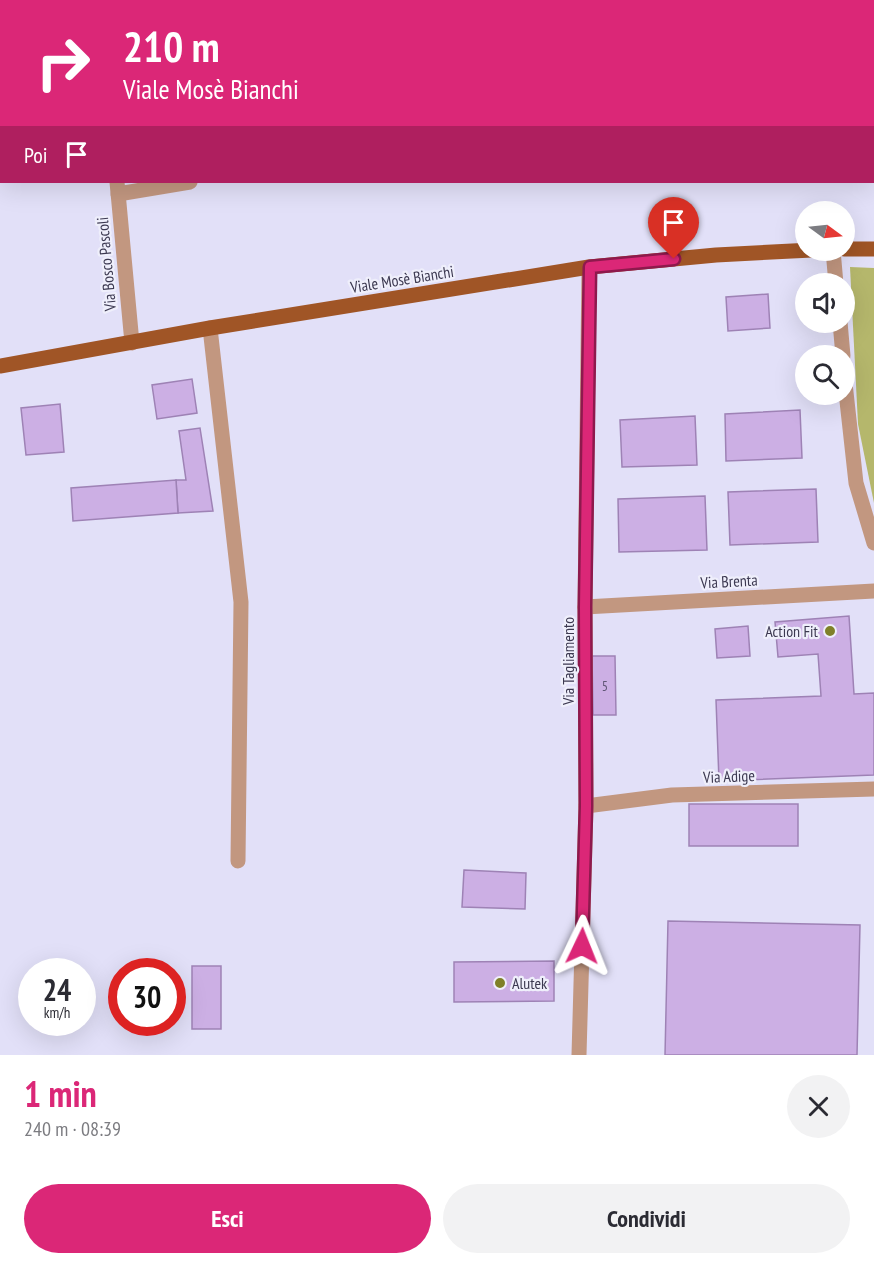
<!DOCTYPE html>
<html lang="it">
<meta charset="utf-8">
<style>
body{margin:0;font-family:"PT Sans Narrow",sans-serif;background:#f2f2f3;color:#2b2b33;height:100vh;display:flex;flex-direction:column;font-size:22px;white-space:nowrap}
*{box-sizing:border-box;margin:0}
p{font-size:20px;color:#7c7c81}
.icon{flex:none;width:33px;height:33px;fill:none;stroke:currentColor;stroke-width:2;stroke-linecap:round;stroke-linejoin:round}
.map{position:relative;height:1055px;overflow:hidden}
.drawer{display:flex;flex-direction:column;background:#fff;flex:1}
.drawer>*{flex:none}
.banner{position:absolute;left:0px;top:0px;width:874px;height:183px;box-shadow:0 6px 24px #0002;background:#db2777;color:#fff;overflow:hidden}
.needle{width:39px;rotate:105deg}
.fabs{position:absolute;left:795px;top:201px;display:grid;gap:12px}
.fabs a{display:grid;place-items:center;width:60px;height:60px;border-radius:50%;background:#fff;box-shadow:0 6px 24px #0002;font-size:30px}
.speed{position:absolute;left:18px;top:958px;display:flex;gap:12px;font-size:30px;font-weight:700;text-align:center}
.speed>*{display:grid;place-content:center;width:78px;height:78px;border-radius:50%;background:#fff;box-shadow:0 6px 24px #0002;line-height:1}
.speed small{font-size:15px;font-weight:400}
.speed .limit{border:9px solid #d22;background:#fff;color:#111}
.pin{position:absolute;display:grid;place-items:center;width:51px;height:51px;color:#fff;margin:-62px -26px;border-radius:50% 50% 50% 0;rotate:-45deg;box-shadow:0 0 6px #0007}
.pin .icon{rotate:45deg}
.me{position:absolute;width:66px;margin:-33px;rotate:2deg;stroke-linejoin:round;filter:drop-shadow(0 0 4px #0008)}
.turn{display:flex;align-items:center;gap:21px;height:126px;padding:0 24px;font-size:27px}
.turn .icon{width:78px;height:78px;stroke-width:2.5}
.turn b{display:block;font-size:42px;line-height:51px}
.then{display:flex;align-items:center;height:57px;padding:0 24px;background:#0003;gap:12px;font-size:22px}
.round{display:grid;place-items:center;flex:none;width:63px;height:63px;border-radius:32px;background:#f2f2f3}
.head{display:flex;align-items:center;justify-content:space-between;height:102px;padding:0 24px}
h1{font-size:36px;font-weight:800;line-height:45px;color:#db2777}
.primary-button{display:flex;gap:12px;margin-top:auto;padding:12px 24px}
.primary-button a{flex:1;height:69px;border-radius:36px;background:#db2777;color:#fff;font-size:24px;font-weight:800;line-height:69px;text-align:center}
.primary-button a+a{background:#f2f2f3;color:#2b2b33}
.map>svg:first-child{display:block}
.green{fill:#b5b76c}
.building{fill:#ccafe4;stroke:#9e82b5;stroke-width:1.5}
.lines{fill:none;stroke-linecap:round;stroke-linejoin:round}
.minor{stroke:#c29780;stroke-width:15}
.major{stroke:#a05526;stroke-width:15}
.route-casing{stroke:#8e194d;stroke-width:15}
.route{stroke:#db2777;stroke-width:10}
.poi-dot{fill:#7f8029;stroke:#efeffb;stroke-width:2}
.labels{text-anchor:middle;stroke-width:4.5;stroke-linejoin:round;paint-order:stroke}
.number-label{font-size:14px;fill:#605676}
.street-label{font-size:16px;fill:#3c3951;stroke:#efeffb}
.poi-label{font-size:16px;fill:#3c3951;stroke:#efeffb;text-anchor:end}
</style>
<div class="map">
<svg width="874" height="1055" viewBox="0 0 874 1055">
<rect width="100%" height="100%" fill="#e2e0f8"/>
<!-- green -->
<g class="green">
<polygon points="437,0 637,0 631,2"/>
<polygon points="850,267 874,268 874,503 858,424"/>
</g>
<!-- building -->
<g class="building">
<rect x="643" y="0" width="37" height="2"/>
<rect x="729" y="0" width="54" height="2"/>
<polygon points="768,294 770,328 728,331 726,297"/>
<polygon points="192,379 197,413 157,419 152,385"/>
<polygon points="60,404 64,452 26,455 21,408"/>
<polygon points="800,410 802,458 726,461 725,414"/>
<polygon points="695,416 697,465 622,467 620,420"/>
<polygon points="200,428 213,511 178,513 176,480 186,480 179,431"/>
<polygon points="176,480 178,513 73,521 71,488"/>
<polygon points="816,489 818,542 730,545 728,492"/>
<polygon points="705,496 707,550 619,552 618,499"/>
<polygon points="849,616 854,694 874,693 874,775 719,781 716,700 821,696 818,654 778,657 775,622"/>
<polygon points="748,626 750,656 717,658 715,629"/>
<polygon points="592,656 615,656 616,715 593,715"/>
<rect x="689" y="804" width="109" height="42"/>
<polygon points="464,870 526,873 525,909 462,907"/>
<polygon points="668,921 860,925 857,1055 665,1055"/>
<polygon points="554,961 554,1001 454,1002 454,962"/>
<rect x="192" y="966" width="29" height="63"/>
</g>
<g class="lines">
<!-- minor -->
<g class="minor">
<polyline points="101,0 101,2"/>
<polyline points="117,182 132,343"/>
<polyline points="118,194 190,182"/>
<polyline points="833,250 836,284"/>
<polyline points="840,322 843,356"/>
<polyline points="210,328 241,602 238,861"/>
<polyline points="844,374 856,483 874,543"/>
<polyline points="585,607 874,591"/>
<polyline points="586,806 672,795 874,789"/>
<polyline points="579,1055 586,806 585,607 589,267"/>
</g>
<!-- major -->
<g class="major">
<polyline points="844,249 874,249"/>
<polyline points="0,366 210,328 589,267 716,255 812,250"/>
</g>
</g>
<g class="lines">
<!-- route casing -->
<g class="route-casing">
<polyline id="route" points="582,946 586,806 585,607 590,267 674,259"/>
</g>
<!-- route -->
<use href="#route" class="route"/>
</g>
<!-- markers -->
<g class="poi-dot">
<circle cx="830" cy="631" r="6"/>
<circle cx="500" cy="983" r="6"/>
</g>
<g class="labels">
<!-- number labels -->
<g class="number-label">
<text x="605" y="691">5</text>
</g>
<!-- street labels -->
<g class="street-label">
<text transform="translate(106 264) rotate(-95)" y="6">Via Bosco Pascoli</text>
<text transform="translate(402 279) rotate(-9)" y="6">Viale Mosè Bianchi</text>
<text transform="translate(729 581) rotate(-3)" y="6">Via Brenta</text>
<text transform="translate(568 661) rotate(-90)" y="6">Via Tagliamento</text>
<text transform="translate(729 776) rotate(-2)" y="6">Via Adige</text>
</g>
<!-- poi labels -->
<g class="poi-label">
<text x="818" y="637">Action Fit</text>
<text x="512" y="989" text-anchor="start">Alutek</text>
</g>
</g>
</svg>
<div class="fabs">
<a><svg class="needle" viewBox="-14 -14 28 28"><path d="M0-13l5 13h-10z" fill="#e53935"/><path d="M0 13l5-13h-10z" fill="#7c7c81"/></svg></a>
<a><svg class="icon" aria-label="sound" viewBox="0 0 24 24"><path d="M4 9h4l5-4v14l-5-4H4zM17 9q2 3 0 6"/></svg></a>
<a><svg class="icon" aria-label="search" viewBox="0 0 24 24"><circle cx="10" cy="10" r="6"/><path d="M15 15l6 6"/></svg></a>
</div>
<div class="speed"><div>24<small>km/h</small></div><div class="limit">30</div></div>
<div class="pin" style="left:674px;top:259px;background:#d93025"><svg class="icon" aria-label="arrive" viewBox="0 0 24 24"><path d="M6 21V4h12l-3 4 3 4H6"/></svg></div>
<svg class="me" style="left:582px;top:946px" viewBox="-20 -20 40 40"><path d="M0-17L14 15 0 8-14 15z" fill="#db2777" stroke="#fff" stroke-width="4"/></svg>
<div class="banner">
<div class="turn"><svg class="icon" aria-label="right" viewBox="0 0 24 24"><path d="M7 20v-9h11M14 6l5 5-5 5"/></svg><div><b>210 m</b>Viale Mosè Bianchi</div></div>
<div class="then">Poi<svg class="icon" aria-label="arrive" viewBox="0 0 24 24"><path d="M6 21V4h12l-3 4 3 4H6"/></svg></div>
</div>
</div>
<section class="drawer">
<div class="head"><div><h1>1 min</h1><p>240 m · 08:39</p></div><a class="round"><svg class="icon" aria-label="close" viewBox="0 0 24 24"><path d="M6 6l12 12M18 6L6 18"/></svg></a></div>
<div class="primary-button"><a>Esci</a><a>Condividi</a></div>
</section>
